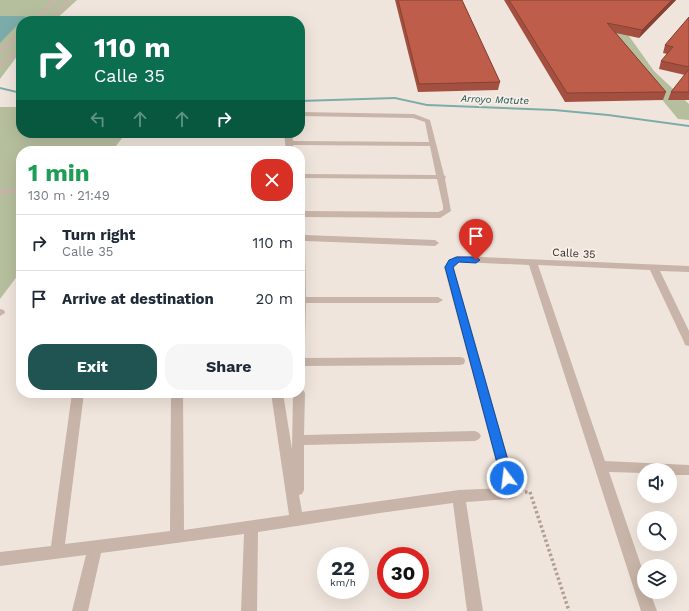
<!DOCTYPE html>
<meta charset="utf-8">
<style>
body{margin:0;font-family:"Work Sans",sans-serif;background:#f6f6f7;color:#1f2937;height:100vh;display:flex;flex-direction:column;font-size:15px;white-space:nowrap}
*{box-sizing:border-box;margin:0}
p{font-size:13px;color:#747a83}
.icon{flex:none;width:22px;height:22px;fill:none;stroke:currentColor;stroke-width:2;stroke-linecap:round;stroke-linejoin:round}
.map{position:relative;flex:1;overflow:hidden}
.drawer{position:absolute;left:16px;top:146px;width:289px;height:252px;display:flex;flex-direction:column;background:#fff;border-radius:16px;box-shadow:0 4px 16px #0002}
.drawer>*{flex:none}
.guide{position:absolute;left:16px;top:16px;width:289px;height:122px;border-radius:16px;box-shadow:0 4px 16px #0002;background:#0b6e4f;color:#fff;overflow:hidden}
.buttons{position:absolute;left:637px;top:463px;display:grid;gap:8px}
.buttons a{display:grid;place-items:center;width:40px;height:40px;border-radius:50%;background:#fff;box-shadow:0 4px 16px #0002;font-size:20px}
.speed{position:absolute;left:317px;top:547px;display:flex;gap:8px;font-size:20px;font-weight:700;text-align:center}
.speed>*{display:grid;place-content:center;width:52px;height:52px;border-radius:50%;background:#fff;box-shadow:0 4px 16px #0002;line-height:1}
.speed small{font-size:10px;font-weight:400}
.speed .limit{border:6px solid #d22;background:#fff;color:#111}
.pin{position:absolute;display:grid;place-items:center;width:34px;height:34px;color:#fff;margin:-41px -17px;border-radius:50% 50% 50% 0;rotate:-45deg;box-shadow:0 0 4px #0007}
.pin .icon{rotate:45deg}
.me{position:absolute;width:44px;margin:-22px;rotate:345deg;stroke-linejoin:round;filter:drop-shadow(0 0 3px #0008)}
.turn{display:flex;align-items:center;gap:14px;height:84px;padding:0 12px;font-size:18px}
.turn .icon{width:52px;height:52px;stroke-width:2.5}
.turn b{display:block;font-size:28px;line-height:34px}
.lanes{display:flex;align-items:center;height:38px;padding:0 12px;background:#0003;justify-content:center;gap:20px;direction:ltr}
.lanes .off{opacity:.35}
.round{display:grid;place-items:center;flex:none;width:42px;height:42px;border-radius:16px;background:#f6f6f7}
.headline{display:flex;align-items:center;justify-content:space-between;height:68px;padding:0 12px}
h1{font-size:24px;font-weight:700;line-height:30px;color:#1e9e55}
.action{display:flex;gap:8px;margin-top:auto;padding:8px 12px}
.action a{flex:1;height:46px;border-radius:16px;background:#205453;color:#fff;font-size:16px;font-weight:700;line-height:46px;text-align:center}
.action a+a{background:#f6f6f7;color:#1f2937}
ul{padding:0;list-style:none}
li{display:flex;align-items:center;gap:12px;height:56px;padding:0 12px;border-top:1px solid #e0e1e3}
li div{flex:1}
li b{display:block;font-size:15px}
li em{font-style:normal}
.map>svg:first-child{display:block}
.green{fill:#b6bf9d}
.water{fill:#7cacaa}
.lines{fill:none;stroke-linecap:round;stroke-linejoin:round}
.stream{fill:#7cacaa;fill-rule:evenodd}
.path{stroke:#b49e93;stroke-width:3.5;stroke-dasharray:2.5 2.5;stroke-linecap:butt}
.lane{fill:#c8b4a8;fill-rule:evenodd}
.street{fill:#c8b4a8;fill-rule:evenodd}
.wall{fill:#a45040}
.shaded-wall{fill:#864134}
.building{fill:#bf5d4b;stroke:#864134}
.route{fill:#1a73e8;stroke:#114b97}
.labels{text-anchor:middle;stroke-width:3.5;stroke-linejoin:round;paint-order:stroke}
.far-water-label{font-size:10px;font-style:italic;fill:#205453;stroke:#f8efe8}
.street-label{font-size:11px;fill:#352b28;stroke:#f8efe8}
</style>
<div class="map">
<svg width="689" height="611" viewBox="0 0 689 611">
<rect width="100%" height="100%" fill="#f0e5dc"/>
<!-- green -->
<g class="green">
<polygon points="0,0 77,0 54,21 21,21 21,51 0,79"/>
<polygon points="580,0 629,36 654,71 689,104 689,120 678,119"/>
<polygon points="0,107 21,107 21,133 126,133 112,151 21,151 21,271 0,299"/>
</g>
<!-- water -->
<polygon class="water" points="0,16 26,16 0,43"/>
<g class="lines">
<!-- stream -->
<g class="stream">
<polygon points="0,87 21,92 21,94 0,89"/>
<polygon points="395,97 427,104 554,109 608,114 689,125 689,127 608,116 554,111 427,106 395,99 300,102 300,100"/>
</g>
<!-- path -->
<polyline class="path" points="525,492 530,492 569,611"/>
<!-- lane -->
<g class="lane">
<polygon points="53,0 58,0 37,21 32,21"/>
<polygon points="67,0 72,0 51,21 46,21"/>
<polygon points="19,32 21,32 21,36 0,54 0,49"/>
<polygon points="21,44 21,49 0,69 0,64"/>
<polygon points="21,188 21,192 0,194 0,190"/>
</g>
<!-- street -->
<g class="street">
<polygon points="300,112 414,114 430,120 444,175 446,177 445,179 451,211 440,218 300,217 300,211 438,212 443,210 443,206 437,179 300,178 300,174 436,175 430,146 293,145 294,151 286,151 284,133 292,133 293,141 429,142 425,122 413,118 300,116"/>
<polygon points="300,223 304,226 305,235 435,240 439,243 435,246 305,241 306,297 438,297 443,300 438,303 306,303 305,341 304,344 300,345"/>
<polygon points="457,256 689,266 689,272 660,271 689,331 689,346 685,345 684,342 650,270 538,265 605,461 689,465 689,475 670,475 670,470 644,470 644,473 609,472 644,574 644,592 650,592 657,611 641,611 529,265 459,262 454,268 518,493 516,497 511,499 466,502 483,611 467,611 453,503 380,513 258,532 257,611 241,611 244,534 101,553 88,611 72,611 86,555 0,566 0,552 51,546 72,393 84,393 65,544 170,531 171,393 183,393 184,530 289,515 271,393 283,393 292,449 293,393 300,393 300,389 303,390 305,393 304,435 475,431 479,433 481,436 479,439 475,441 304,445 304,490 302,494 299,495 302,512 459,490 503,488 444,267 454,257"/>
<polygon points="0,309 4,310 5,313 0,316"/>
<polygon points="460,357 464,358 465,361 464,364 460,365 300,366 300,358"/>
</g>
</g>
<!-- wall -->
<g class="wall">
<polygon points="395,0 462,0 500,82 498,90 418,92"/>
<polygon points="504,0 676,0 639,38 616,33 666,92 663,100 565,102"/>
<polygon points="689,17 689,100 668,100 671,92 685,75 659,69 661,61 667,54 663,53 665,45"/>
</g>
<!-- shaded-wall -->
<polygon class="shaded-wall" points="672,0 676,0 639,38 642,30"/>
<!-- building -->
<g class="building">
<polygon points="398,0 462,0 500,82 419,84"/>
<polygon points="509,0 672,0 642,30 607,23 666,92 567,93"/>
<polygon points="689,17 689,67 661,61 673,47 665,45"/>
<polygon points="689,69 689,92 671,92"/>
</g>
<!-- route -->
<polygon class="route" points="457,257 476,257 480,260 476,263 459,262 453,267 513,478 511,482 507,483 503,482 501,478 445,267 449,260"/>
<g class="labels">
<!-- far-water labels -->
<g class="far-water-label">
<text transform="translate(495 99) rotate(2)" y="4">Arroyo Matute</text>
</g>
<!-- street labels -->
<g class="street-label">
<text transform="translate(574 253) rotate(3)" y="4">Calle 35</text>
</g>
</g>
</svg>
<div class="buttons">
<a><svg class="icon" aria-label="sound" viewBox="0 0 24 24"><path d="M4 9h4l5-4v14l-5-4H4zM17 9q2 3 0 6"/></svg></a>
<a><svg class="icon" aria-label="search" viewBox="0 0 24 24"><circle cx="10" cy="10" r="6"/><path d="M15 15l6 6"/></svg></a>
<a><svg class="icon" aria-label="layers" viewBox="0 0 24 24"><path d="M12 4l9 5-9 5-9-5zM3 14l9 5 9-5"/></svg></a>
</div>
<div class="speed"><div>22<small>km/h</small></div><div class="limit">30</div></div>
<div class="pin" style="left:476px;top:260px;background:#d93025"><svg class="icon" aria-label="arrive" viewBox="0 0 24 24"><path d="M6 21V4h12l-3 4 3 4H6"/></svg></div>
<svg class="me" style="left:507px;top:478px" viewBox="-20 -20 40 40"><circle r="17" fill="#1a73e8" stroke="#fff" stroke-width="3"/><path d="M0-11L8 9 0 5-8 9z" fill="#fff"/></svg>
<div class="guide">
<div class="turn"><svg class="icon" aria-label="right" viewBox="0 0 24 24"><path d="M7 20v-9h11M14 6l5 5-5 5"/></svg><div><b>110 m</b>Calle 35</div></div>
<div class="lanes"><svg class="icon off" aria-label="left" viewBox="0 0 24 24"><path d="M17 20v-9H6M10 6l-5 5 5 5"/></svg><svg class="icon off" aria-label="ahead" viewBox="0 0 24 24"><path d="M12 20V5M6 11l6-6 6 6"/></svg><svg class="icon off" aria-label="ahead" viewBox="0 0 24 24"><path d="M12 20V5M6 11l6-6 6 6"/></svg><svg class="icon" aria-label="right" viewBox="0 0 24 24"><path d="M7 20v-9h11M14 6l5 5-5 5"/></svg></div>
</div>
<section class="drawer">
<div class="headline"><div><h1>1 min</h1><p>130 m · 21:49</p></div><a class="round" style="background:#d93025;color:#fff"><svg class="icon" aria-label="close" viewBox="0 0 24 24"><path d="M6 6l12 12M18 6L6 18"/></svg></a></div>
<ul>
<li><svg class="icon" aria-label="right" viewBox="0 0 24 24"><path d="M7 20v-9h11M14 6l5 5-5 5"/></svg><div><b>Turn right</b><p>Calle 35</p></div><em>110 m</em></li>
<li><svg class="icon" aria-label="arrive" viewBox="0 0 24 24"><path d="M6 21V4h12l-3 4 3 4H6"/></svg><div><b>Arrive at destination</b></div><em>20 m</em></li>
</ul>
<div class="action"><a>Exit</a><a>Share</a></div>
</section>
</div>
